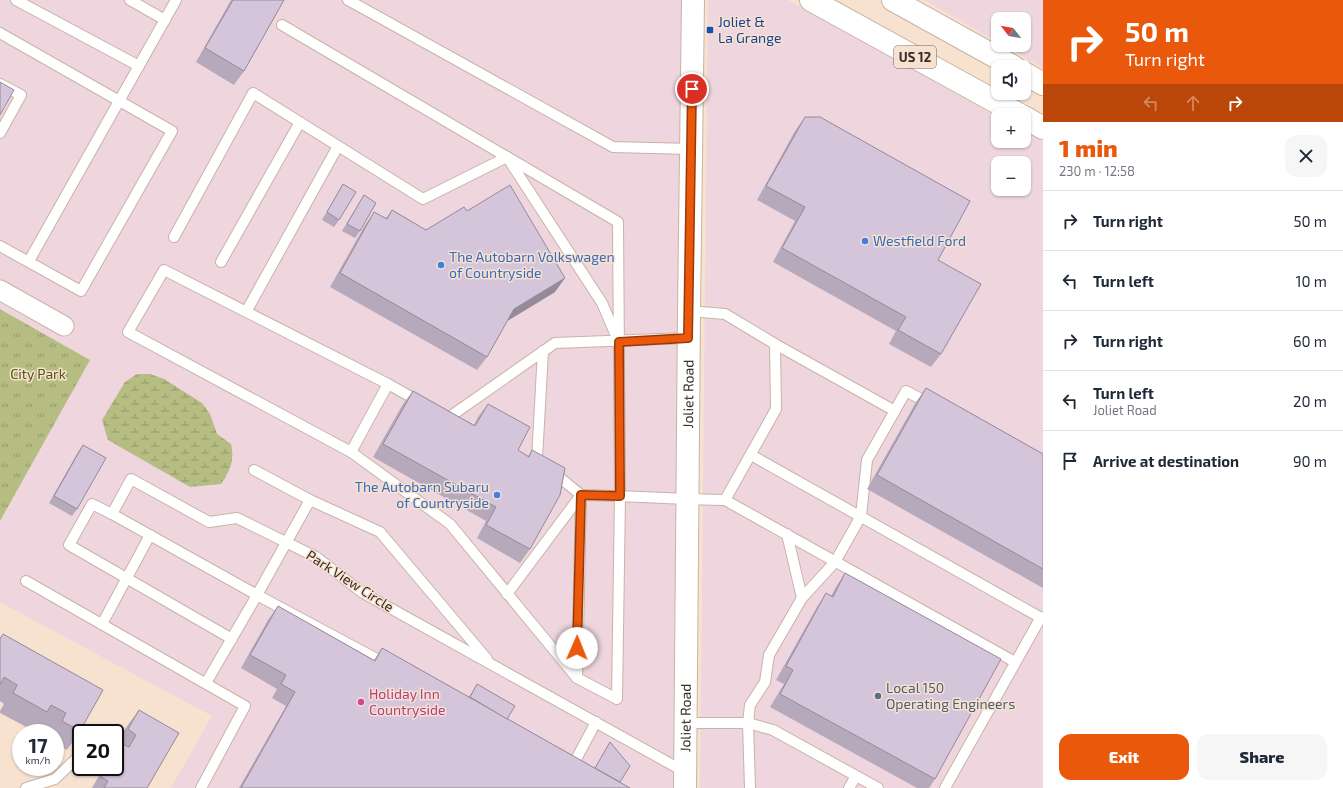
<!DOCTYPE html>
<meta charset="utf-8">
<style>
body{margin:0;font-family:"Exo 2",sans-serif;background:#f6f6f7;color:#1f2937;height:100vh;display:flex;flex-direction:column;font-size:15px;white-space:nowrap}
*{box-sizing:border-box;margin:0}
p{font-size:13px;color:#747a83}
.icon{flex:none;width:22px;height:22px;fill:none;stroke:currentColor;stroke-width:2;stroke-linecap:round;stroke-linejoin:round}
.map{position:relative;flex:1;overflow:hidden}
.panel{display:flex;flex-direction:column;background:#fff;width:300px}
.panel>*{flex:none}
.banner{background:#ea580c;color:#fff;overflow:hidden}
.needle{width:26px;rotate:301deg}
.buttons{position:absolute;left:991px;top:12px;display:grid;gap:8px}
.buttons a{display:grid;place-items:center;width:40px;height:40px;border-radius:8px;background:#fff;box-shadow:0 1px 3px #0004;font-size:20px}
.speed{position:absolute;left:12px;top:724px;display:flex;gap:8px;font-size:20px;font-weight:700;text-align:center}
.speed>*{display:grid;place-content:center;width:52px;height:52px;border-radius:50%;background:#fff;box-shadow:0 1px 3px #0004;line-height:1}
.speed small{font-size:10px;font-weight:400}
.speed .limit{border:2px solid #111;border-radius:6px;background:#fff;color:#111}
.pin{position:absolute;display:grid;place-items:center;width:34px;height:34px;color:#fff;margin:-17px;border:2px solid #fff;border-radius:50%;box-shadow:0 1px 4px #0007}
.me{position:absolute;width:44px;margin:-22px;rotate:1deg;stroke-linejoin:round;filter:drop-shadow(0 0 3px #0008)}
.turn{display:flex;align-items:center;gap:14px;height:84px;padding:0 16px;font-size:18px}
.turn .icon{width:52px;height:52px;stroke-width:2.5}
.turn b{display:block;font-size:28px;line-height:34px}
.lanes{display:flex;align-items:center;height:38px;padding:0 16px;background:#0003;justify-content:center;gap:20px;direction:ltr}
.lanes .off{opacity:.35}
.round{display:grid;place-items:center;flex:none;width:42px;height:42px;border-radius:12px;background:#f6f6f7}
.summary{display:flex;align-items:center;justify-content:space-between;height:68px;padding:0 16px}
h1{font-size:24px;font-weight:800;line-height:30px;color:#ea580c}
.action{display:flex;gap:8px;margin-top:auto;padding:8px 16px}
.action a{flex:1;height:46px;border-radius:12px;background:#ea580c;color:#fff;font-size:16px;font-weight:800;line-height:46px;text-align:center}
.action a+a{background:#f6f6f7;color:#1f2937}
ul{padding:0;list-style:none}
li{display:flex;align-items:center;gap:12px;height:60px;padding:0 16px;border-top:1px solid #e0e1e3}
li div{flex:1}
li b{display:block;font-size:15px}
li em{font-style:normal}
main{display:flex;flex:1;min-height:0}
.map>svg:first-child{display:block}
.commercial{fill:#eed5de;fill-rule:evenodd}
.wetland{fill:url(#wetland-marsh)}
.park{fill:url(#park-tufts)}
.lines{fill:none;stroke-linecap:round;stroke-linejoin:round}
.lane-casing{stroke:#c8b4a2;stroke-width:12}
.street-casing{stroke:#c8b4a2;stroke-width:21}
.primary-casing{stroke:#c8b4a2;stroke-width:24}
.lane{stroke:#fff;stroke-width:10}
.street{stroke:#fff;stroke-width:19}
.primary{stroke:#fff;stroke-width:22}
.wall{fill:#b6a9bb}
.shaded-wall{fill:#948a99}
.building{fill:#d4c5da;stroke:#948a99}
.route-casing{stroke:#983908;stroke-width:10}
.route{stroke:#ea580c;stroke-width:7}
.transit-dot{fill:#1a4fb4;stroke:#f7e2d0;stroke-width:1.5}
.shop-dot{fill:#3f7fe0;stroke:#f7e2d0;stroke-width:1.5}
.service-dot{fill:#5c6f8a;stroke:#f7e2d0;stroke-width:1.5}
.hotel-dot{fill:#d1479c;stroke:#f7e2d0;stroke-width:1.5}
.labels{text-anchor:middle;stroke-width:3;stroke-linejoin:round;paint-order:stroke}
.shield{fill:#f7e2d0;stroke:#6f6359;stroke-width:1}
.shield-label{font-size:13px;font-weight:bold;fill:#352d26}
.transit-label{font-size:14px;fill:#164399;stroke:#f7e2d0;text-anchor:start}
.shop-label{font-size:14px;fill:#366cbe;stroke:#f7e2d0;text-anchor:start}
.park-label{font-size:14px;fill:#525711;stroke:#f7e2d0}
.street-label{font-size:14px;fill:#352d26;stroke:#f7e2d0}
.service-label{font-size:14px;fill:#4e5e75;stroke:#f7e2d0;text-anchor:start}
.hotel-label{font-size:14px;fill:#b23c85;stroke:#f7e2d0;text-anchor:start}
</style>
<main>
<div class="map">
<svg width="1043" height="788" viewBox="0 0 1043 788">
<defs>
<pattern id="wetland-marsh" width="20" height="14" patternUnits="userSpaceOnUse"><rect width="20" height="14" fill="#b6bd82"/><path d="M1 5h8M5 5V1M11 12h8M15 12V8" fill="none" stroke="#959a6a"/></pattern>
<pattern id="park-tufts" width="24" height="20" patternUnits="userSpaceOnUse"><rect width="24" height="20" fill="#b6bd82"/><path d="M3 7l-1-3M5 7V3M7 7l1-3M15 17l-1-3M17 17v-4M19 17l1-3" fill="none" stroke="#959a6a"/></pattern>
</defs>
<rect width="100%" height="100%" fill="#f7e2d0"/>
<!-- commercial -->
<g class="commercial">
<polygon points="0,0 687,0 680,788 171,788 212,716 0,602 0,521 90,360 0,309"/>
<path d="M708,0H788L998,117V141H1024V131L1043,142V788H700ZM998,163H1024V189H998Z"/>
<polygon points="924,0 1043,0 1043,68 1003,45 1024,45 1024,19 998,19 998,42"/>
</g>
<!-- wetland -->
<path class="wetland" d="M137,374H150L164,379L202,403L210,414L217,434L231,444C235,460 230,471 221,484L190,487L108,440L102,420L125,382Z"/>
<!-- park -->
<polygon class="park" points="0,309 90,360 0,521"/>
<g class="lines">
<!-- lane casing -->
<g class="lane-casing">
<g id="lane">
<polyline points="16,0 139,66"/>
<polyline points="130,0 165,20"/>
<polyline points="348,0 613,147 691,149"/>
<path d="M282,25L618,222L620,496L617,699L577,678L581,495C629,496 677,499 725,500L1015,662"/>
<polyline points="0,33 172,131 81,291 0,246"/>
<polyline points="0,84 21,95 0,133"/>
<polyline points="174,237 253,93 423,199 507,157 602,303 617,338"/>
<polyline points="29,261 176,0"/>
<polyline points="221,262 300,122"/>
<polyline points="689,311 725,314 775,344 895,411"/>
<polyline points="246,312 338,146"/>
<polyline points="388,384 351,452 128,332 164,270 388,384 420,402"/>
<polyline points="443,415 448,418 555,343 688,338"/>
<polyline points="351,452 450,524 577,678"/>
<polyline points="751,455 1043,619"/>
<polyline points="254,470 310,500 257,595 386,664"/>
<polyline points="310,500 380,532 487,659"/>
<polyline points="725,500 776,409 775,344"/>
<polyline points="112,514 92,504 69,545 232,639"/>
<polyline points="787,534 802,598"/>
<polyline points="26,581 245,706 201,788"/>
<polyline points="507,594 581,495 537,459 543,351"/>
<polyline points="102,624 150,535"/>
<polyline points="206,683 257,595 112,514 131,479 209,522 237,518 316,557 363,593 685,772"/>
<polyline points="685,723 748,723 773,730 878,788"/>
<polyline points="102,733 105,730"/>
<polyline points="567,759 574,763 596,722"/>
<polyline points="26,788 55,779 81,754"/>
<polyline points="750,788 748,723 750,705 765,682 769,655 802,598 835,562 861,516 867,460 906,391 930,404"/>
<polyline points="849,788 856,776"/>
<polyline points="945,788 1041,617"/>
</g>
</g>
<!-- street casing -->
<g class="street-casing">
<polyline id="street" points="0,290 64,326"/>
</g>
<!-- primary casing -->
<g class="primary-casing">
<g id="primary">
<polyline points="811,0 1020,115"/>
<polyline points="893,0 1014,67"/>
<polyline points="1024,73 1043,84"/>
<polyline points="1024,117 1043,128"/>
<path id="s1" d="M685,788L689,311L693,0"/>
</g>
</g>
<!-- lane -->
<use href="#lane" class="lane"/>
<!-- street -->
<use href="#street" class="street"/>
<!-- primary -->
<use href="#primary" class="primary"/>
</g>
<!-- wall -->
<g class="wall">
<polygon points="231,0 284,0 244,71 234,85 196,62"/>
<polygon points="805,117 938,260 941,354 931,367 889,344 896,331 773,262 795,221 757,200 795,131"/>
<polygon points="343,184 339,220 334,227 322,220"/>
<polygon points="364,195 360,231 355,238 342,231 359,203"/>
<polygon points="392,210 426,230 467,211 555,292 507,321 487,357 477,370 330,287 365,225 374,212 386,218"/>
<polygon points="926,388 1043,454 1043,588 867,489 916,402"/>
<polygon points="413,391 474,425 478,417 488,404 518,450 528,456 532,450 530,549 520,563 477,538 486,521 373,457 403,404"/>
<polygon points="83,445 77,509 72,516 49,503 78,452"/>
<polygon points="845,573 935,779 929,788 917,788 770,707 784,684 776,680 817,607 826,593 831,596 836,587"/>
<polygon points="278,606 374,660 382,648 469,697 477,684 507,719 595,768 610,742 620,782 630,788 239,788 286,706 272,698 277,689 241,668 268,620"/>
<polygon points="3,634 80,731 67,750 55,743 55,733 52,733 53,732 39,724 34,731 0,713 0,711 4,704 0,701 0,638"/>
<polygon points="139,710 147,788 92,788 104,767 115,767 115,750 116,749 115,749 115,747 125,729"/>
</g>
<!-- shaded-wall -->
<polygon class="shaded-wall" points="565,278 555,292 504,323 514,309"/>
<!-- building -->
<g class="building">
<polygon points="233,0 284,0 244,71 205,48"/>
<polygon points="0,82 14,90 0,115"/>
<polygon points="805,117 820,117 970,201 938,260 981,284 941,354 898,330 906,317 782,248 805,207 766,186"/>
<polygon points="343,184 356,192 339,220 327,212"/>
<polygon points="510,185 565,278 514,309 487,357 340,273 374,212 387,219 392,210 426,230 464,207 467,211"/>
<polygon points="364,195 376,203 360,231 347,224"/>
<polygon points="926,388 1043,454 1043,569 877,475"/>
<polygon points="413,391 475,426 488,404 530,427 518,450 529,457 532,450 565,468 560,495 530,549 486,525 496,507 383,444"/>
<polygon points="83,445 106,458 77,509 54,496"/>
<polygon points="845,573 1001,659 935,779 780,694 793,670 786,666 826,593 833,597"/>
<polygon points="278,606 375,661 382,648 630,788 241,788 295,692 281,684 286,675 250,655"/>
<polygon points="3,634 103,690 80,731 62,721 66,713 51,705 47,712 13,693 17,685 4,677 0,685 0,639"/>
<polygon points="477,684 515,706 507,719 470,697"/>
<polygon points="139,710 179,733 147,788 104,788 108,781 101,777 106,767 115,767 115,752 120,743 129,747 136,735 128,729"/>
<polygon points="610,742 630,766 620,782 595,768"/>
</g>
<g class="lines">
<!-- route casing -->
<g class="route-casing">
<polyline id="route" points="577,648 581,495 620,496 619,342 688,338 692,89"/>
</g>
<!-- route -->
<use href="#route" class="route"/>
</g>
<!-- markers -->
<rect class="transit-dot" x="706" y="26" width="8" height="8" rx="2"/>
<g class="shop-dot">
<circle cx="865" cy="241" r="4"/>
<circle cx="441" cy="265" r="4"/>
<circle cx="497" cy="495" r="4"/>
</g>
<circle class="service-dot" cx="878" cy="696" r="4"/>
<circle class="hotel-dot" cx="361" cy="702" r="4"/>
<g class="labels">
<!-- shield labels -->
<rect class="shield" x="894" y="46" width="42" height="22" rx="3"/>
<g class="shield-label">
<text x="915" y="62">US 12</text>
</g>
<!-- transit labels -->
<g class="transit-label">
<text x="718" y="27">Joliet &amp;<tspan x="718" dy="16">La Grange</tspan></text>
</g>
<!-- shop labels -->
<g class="shop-label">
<text x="873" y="246">Westfield Ford</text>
<text x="449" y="262">The Autobarn Volkswagen<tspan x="449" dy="16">of Countryside</tspan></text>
<text x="489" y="492" text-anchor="end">The Autobarn Subaru<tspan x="489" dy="16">of Countryside</tspan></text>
</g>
<!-- park labels -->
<g class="park-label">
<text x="38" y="379">City Park</text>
</g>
<!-- street labels -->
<g class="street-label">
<text dy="5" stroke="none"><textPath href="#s1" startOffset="394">Joliet Road</textPath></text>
<text transform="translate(350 581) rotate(33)" y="5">Park View Circle</text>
<text dy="5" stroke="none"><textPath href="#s1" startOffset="70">Joliet Road</textPath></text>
</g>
<!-- service labels -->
<g class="service-label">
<text x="886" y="693">Local 150<tspan x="886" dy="16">Operating Engineers</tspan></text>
</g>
<!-- hotel labels -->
<g class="hotel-label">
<text x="369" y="699">Holiday Inn<tspan x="369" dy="16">Countryside</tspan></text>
</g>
</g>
</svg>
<div class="buttons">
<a><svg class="needle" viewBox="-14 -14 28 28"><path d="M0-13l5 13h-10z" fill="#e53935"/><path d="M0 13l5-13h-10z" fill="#747a83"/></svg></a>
<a><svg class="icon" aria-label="sound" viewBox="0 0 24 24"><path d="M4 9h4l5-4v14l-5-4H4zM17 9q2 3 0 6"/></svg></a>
<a>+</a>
<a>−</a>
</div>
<div class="speed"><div>17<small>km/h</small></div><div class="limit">20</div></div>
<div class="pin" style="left:692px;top:89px;background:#d93025"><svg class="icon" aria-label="arrive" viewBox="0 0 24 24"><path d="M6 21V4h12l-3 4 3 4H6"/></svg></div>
<svg class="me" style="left:577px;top:648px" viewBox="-20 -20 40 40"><circle r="19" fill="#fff"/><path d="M0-13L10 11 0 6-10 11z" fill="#ea580c"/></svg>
</div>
<section class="panel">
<div class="banner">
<div class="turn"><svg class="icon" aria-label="right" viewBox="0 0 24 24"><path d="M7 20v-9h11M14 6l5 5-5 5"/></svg><div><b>50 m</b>Turn right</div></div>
<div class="lanes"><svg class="icon off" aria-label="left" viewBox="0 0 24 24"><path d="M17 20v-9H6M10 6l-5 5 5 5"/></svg><svg class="icon off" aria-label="ahead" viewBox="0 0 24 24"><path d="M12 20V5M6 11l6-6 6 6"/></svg><svg class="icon" aria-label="right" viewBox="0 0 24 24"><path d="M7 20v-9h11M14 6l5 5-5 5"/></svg></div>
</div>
<div class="summary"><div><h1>1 min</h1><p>230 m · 12:58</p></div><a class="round"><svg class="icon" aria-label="close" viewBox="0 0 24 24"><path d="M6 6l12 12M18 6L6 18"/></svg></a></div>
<ul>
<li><svg class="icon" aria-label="right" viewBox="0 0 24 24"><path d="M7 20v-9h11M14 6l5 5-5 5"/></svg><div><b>Turn right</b></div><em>50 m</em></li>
<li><svg class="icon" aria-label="left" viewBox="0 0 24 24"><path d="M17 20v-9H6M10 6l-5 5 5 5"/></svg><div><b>Turn left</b></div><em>10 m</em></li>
<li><svg class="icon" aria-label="right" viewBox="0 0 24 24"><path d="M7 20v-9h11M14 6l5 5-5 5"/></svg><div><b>Turn right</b></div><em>60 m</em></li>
<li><svg class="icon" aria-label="left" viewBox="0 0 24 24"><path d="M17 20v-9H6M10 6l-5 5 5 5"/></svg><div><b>Turn left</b><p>Joliet Road</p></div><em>20 m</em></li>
<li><svg class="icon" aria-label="arrive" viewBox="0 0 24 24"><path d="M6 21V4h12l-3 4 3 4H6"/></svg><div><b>Arrive at destination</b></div><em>90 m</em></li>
</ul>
<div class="action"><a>Exit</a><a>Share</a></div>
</section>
</main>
